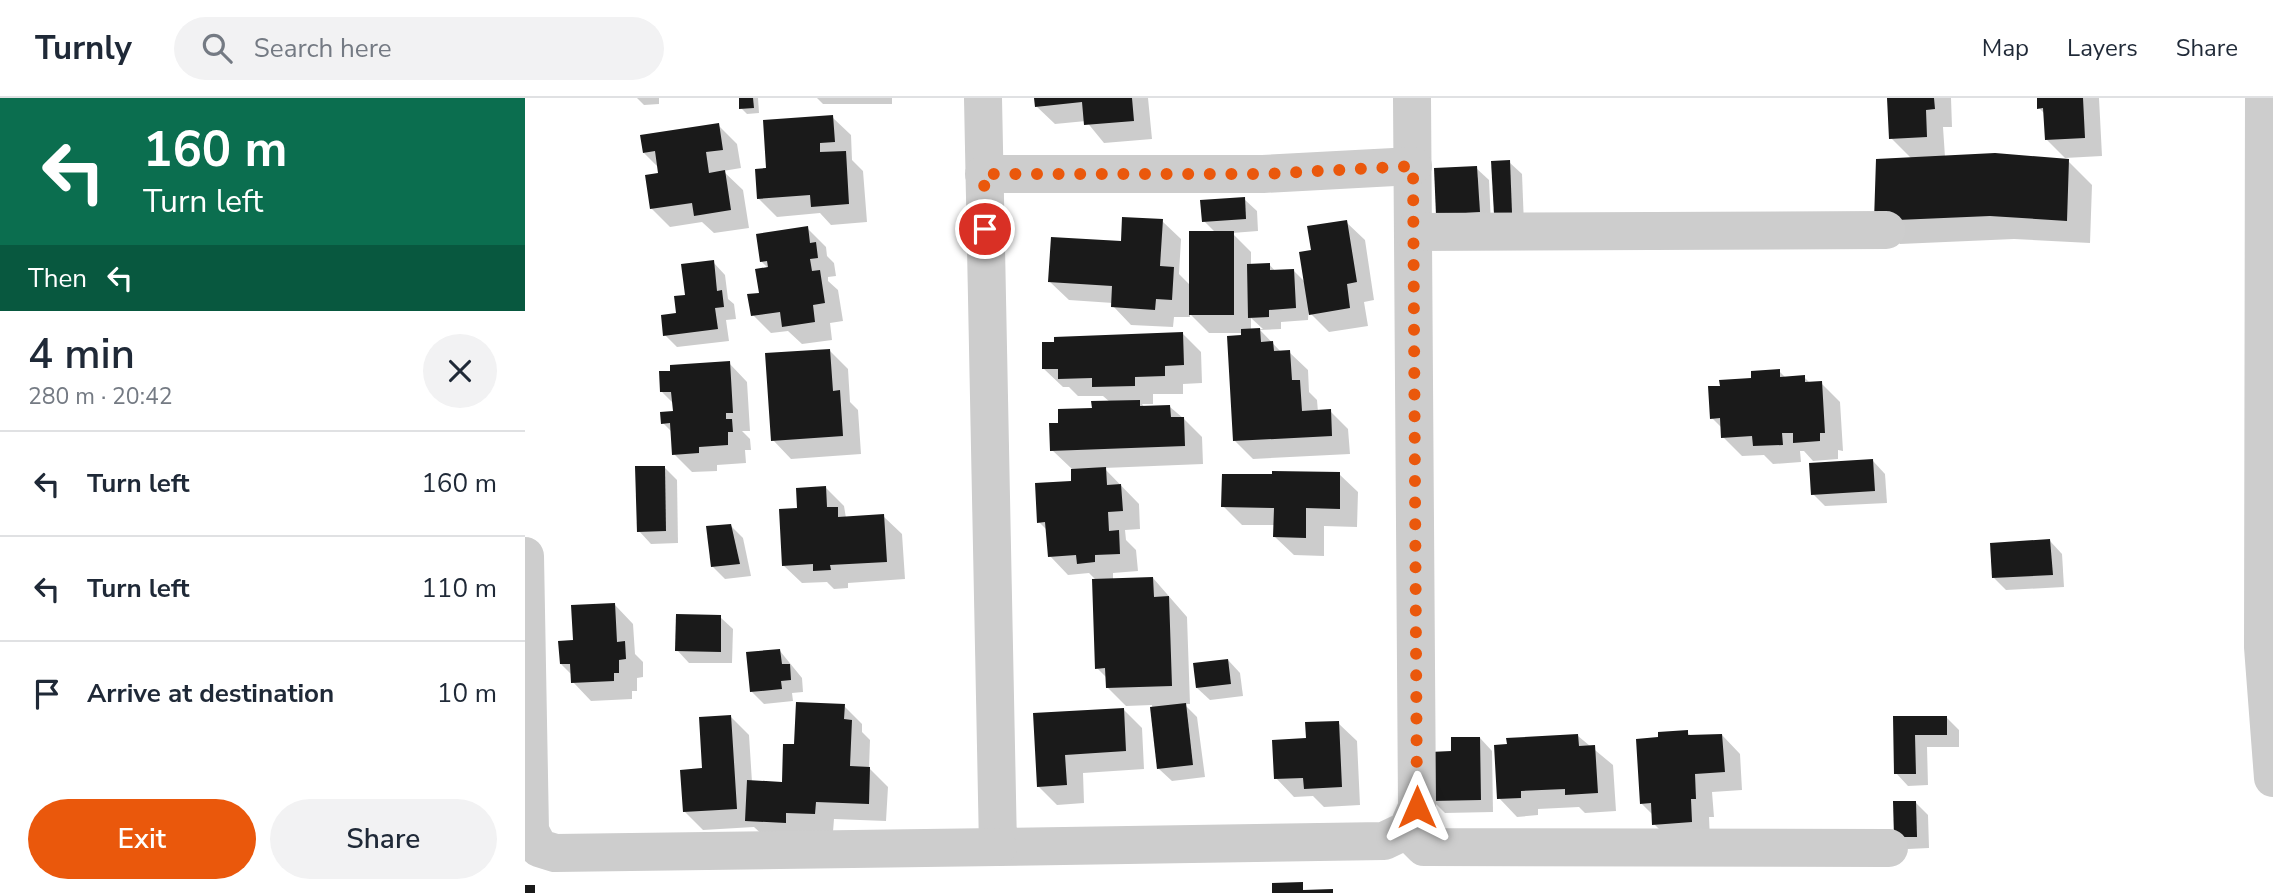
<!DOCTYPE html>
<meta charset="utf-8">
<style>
body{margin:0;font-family:"Nunito Sans",sans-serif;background:#f2f2f3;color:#1f2937;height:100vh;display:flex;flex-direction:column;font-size:26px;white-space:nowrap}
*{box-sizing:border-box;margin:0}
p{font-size:23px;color:#747a83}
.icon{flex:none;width:38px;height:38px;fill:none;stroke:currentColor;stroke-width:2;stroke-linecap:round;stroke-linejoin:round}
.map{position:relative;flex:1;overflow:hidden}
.panel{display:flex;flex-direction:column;background:#fff;width:525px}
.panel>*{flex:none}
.top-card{background:#0b6e4f;color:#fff;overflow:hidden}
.pin{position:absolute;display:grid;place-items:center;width:60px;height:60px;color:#fff;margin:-30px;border:4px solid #fff;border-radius:50%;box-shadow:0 2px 7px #0007}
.me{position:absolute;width:77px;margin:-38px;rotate:0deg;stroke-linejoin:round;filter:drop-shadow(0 0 5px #0008)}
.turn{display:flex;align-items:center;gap:24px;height:147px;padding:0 28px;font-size:32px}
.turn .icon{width:91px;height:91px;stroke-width:2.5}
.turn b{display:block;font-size:49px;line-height:60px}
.then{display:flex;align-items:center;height:66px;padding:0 28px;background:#0003;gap:14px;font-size:26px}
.round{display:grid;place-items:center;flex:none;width:74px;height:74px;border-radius:37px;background:#f2f2f3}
.overview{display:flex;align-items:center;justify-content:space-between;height:119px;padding:0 28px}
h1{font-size:42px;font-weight:600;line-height:52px}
.cta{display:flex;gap:14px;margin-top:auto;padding:14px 28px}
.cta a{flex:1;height:80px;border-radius:42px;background:#ea580c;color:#fff;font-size:28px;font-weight:600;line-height:80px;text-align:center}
.cta a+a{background:#f2f2f3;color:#1f2937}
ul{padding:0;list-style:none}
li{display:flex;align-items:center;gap:21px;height:105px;padding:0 28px;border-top:2px solid #e0e1e3}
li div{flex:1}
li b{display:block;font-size:26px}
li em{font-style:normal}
header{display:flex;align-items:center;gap:42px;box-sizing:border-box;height:98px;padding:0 35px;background:#fff;border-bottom:2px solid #e0e1e3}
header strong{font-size:33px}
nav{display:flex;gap:38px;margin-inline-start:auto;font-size:24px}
.search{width:490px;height:63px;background:#f2f2f3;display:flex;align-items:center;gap:18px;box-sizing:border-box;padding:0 24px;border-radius:38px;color:#747a83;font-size:26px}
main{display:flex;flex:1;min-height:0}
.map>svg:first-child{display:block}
.shadow{fill:#0003;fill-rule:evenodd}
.building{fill:#1a1a1a}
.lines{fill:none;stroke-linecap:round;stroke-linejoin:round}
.minor{stroke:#cdcdcd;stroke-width:38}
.route{stroke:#ea580c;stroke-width:12;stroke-dasharray:0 21.6}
</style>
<header>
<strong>Turnly</strong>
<div class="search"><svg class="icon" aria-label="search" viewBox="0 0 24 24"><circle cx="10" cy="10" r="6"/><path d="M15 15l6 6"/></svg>Search here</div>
<nav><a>Map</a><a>Layers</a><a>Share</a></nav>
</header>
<main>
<section class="panel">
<div class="top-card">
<div class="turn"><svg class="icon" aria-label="left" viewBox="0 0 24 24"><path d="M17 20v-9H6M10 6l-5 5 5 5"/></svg><div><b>160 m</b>Turn left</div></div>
<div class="then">Then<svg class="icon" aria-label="left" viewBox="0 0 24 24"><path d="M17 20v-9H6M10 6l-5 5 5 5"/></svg></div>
</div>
<div class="overview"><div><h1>4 min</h1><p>280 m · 20:42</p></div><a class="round"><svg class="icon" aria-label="close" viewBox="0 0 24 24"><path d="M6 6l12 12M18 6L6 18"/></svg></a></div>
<ul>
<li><svg class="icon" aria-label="left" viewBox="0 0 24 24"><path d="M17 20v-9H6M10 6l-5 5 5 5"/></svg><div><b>Turn left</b></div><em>160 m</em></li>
<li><svg class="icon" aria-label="left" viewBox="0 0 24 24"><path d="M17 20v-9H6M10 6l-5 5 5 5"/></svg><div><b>Turn left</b></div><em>110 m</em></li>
<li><svg class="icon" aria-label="arrive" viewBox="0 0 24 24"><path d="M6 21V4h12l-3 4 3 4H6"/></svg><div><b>Arrive at destination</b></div><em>10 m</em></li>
</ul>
<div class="cta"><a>Exit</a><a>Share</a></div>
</section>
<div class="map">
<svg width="1748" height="795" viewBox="0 0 1748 795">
<rect width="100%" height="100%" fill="#fff"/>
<!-- shadow -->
<g class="shadow">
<polygon points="112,0 134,0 134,6 119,7"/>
<polygon points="215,0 233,0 234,15 222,16 216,10"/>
<polygon points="292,0 367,0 367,6 298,6"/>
<polygon points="511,0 623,0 627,41 579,45 561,23 530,26 511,8"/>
<polygon points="1364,0 1426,0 1427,29 1418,29 1420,59 1543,63 1567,87 1565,145 1489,141 1375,146 1351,123 1387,61 1366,40"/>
<polygon points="1513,0 1574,0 1577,58 1540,60 1521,41 1520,16 1514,10"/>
<polygon points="307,19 326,37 327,62 338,73 342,124 306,127 295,115 252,119 233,100 243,72"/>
<polygon points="193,27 212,46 216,70 198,73 218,92 224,130 189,135 177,124 145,129 126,110 135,77 134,70 119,55"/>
<polygon points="984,64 997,76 999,127 983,128"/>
<polygon points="951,70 964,82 966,126 925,128"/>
<path d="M719,101L732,113L733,133L707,135L726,154V167L744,166L751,174L769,173L781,185L788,154L821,124L840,142L849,202L839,204L843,228L804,234L786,216L784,207L783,222L756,224V231L735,232L756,254H764L783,272L784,294L792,302L793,314L805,313L823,331L825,356L728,361L710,343L724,235H684L665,216V219H649L648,229L606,227L588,208V205L544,202L525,184L637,123L656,141L654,176L666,188L691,135L679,123ZM726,220L738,231L726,232Z"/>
<polygon points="282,130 301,149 302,158 309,165 311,178 303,179 303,183 313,192 318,223 305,225 307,242 277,246 263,233 246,235 228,217 243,170 236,163"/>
<polygon points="188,164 200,177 203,201 209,206 211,221 201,222 204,243 152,249 140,237 162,198"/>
<polygon points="658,236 676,254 677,285 658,286 658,296 628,296 628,306 617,306 620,310 645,309 658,320 677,339 678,366 579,370 614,406 615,431 600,432 601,442 611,452 613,473 588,475 588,482 628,480 662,519 665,606 659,606 672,619 680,679 647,683 634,671 627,607 601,608 583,590 582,580 572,570 571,482 564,475 543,477 525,458 523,433 514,424 548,384 547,371 527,352 535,326 585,304 578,298 553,298 544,289 538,289 519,271"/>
<polygon points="305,253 323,271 325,304 333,312 336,356 266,361 248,342"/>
<polygon points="204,265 222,284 225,333 217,333 225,341 226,352 220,352 221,365 192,367 192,373 167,374 149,356 147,334 138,325 150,314 149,306 137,294"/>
<polygon points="1254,273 1261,280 1279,279 1286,286 1296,285 1315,304 1318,353 1313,352 1313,361 1288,363 1279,353 1275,353 1276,364 1248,366 1239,357 1217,358 1198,339 1198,331 1187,320 1228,282"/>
<polygon points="1348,363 1360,376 1362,405 1300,408 1288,396"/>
<polygon points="139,369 152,382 153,445 126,446 114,433"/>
<polygon points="814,376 833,394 832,429 799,428 799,458 769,457 750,439 750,427 717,427 698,408"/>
<polygon points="300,389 319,408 321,420 358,418 377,436 380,481 323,485 323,490 309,491 302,484 277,485 258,467 274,412"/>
<polygon points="205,427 218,440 226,478 200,481 187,468"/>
<polygon points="1525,443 1537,456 1539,489 1481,492 1469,480"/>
<polygon points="90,507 108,526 110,556 118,564 118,579 112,580 112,593 107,593 107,601 66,603 48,584 47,577 36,566 50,544"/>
<polygon points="195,519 208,531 207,565 164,565 152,552"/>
<polygon points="255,553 277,580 278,594 267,595 268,603 239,606 226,593"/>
<polygon points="703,562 715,575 718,598 685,602 672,590"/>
<polygon points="319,608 337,626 337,634 345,642 344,670 363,689 361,723 309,721 308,734 241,740 229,729 178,732 159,713 206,619 224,637 227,684 258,685 271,648"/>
<polygon points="598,611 617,630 619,671 558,675 559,705 532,707 513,688 510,617"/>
<polygon points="1421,619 1434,632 1434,649 1402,649 1403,687 1383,688 1371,675 1370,620"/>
<polygon points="813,625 832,643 835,707 799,709 788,698 769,699 751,680 783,642"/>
<polygon points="1162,634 1167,639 1197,637 1215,656 1217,692 1187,694 1189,719 1184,719 1185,742 1147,744 1129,726 1128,717 1116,705 1135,641"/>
<polygon points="1053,638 1088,667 1091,713 1060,715 1054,709 1013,711 1013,717 992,719 974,700"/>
<polygon points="955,640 967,653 968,714 920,715 907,702"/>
<polygon points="1391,705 1403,717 1404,750 1383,751 1370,739"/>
</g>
<!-- building -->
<g class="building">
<polygon points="214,0 228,0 229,10 214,11"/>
<polygon points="509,0 607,0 609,23 559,27 557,4 510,9"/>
<polygon points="1362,0 1409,0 1410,11 1401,12 1402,39 1364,41"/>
<polygon points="1512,0 1558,0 1560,40 1520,42 1518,10 1512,11"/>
<polygon points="308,17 310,44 295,45 295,54 321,53 324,106 286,109 285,97 232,101 230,71 241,70 238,22"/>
<polygon points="194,25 198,52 181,54 184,75 200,72 206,112 169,118 167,105 125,111 120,77 133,75 130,53 118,55 115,37"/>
<polygon points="1470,55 1544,61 1542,123 1465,118 1349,123 1351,61"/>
<polygon points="985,62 987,115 969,116 966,63"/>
<polygon points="952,68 955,114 911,117 909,70"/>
<polygon points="720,99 721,121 677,124 675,102"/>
<polygon points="597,119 638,121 635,168 649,169 647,202 631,201 630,212 586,209 587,188 523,184 526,139 596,143"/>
<polygon points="822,122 832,184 822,186 825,210 784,217 774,154 786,152 782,128"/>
<polygon points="283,128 285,145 291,144 293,160 285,161 287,173 295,172 300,205 288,207 290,224 257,229 255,214 226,218 222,196 234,195 230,171 243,169 242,163 235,164 231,136"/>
<rect x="664" y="133" width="45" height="84"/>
<polygon points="189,162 192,193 197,192 199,209 190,210 193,231 138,238 136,217 151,215 149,198 160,197 156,166"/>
<polygon points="745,165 745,172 769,171 771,210 744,212 744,219 723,220 722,166"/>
<polygon points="735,230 736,244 748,243 749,253 765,252 767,282 775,282 777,313 806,311 807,338 708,343 702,238 716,237 716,231"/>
<polygon points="658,234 659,267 640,268 640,278 610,279 610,288 567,289 567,280 533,281 533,271 517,271 517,244 529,244 529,239"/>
<polygon points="305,251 308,293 315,292 318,338 246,343 240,255"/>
<polygon points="205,263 208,315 201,315 201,321 207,321 208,334 203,334 203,347 174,349 174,355 147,357 145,325 136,326 135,314 148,313 146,294 135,294 134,273 145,273 145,267"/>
<polygon points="1255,271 1255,279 1280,277 1280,284 1297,283 1300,335 1295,335 1295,343 1268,345 1268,335 1257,335 1258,347 1228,348 1227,338 1196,340 1195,320 1185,321 1183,288 1195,288 1194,282 1226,280 1226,273"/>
<polygon points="615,302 615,308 645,307 646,319 659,319 660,348 525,353 524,325 533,325 533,311 567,310 566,303"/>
<polygon points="1348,361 1350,393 1286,397 1284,365"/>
<polygon points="110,368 140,368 141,433 112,434"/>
<polygon points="581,369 582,387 596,386 598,413 583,414 584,433 594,432 595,456 570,457 570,464 552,466 551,457 523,459 520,424 512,425 510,385 546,383 546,371"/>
<polygon points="747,373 815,374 815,411 781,410 781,440 748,439 749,410 696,409 697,376 747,376"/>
<polygon points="301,388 302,409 313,409 313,419 359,416 362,464 305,467 306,472 288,473 288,466 257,468 254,411 272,410 271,390"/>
<polygon points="206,426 215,466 186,469 181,428"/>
<polygon points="1525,441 1528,477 1467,480 1465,445"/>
<polygon points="628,479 629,499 644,498 647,588 581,590 580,570 570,571 567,481"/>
<polygon points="90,505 92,544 100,543 101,561 94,562 94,575 89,575 89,583 46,585 45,566 35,566 33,543 48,542 46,507"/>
<polygon points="151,516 196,517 196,554 150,553"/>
<polygon points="255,551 257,566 265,566 266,582 256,583 257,591 225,594 221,554"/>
<polygon points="703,561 706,586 671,590 668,565"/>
<polygon points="271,604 320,606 319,621 327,622 325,668 345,669 344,706 291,704 290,716 261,715 261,725 220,723 222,682 257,684 258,646 269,646"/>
<polygon points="661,605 668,667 632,671 625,609"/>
<polygon points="599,610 601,653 540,657 542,687 512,689 508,615"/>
<polygon points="206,617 212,711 158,714 155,672 177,670 174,619"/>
<polygon points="1368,618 1422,618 1422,637 1390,637 1391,676 1369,676"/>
<polygon points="814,623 817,689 779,691 778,680 749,681 747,642 781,640 780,624"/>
<polygon points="1163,632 1163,637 1197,636 1200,674 1170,676 1171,701 1166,701 1167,724 1127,727 1126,705 1115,706 1111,641 1133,639 1133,634"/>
<polygon points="1053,636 1054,648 1070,647 1073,695 1040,697 1040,691 996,693 996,700 972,701 969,647 982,646 981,640"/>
<polygon points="926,639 955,639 956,702 906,703 905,654 926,653"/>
<polygon points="1368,703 1391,703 1392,739 1369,739"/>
<polygon points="778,784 778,792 808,791 808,795 747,795 747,785"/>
<rect x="0" y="787" width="10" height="8"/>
</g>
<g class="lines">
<!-- minor -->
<g class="minor">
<polyline points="458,0 473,749 859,743 882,732 892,709 887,0"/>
<polyline points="1739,0 1738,549 1748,680"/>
<polyline points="459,76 738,76 888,68"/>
<polyline points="888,134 1361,132"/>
<polyline points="0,458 5,733 14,750 30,755 473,749"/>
<polyline points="882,732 899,749 1364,750"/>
</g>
</g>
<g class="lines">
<!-- route -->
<polyline class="route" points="460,131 459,76 738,76 888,68 892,709"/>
</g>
</svg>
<div class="pin" style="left:460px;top:131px;background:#d93025"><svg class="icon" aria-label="arrive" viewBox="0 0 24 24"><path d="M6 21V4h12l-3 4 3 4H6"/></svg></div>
<svg class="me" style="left:892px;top:709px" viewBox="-20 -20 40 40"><path d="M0-17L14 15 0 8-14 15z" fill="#ea580c" stroke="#fff" stroke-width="4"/></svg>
</div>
</main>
